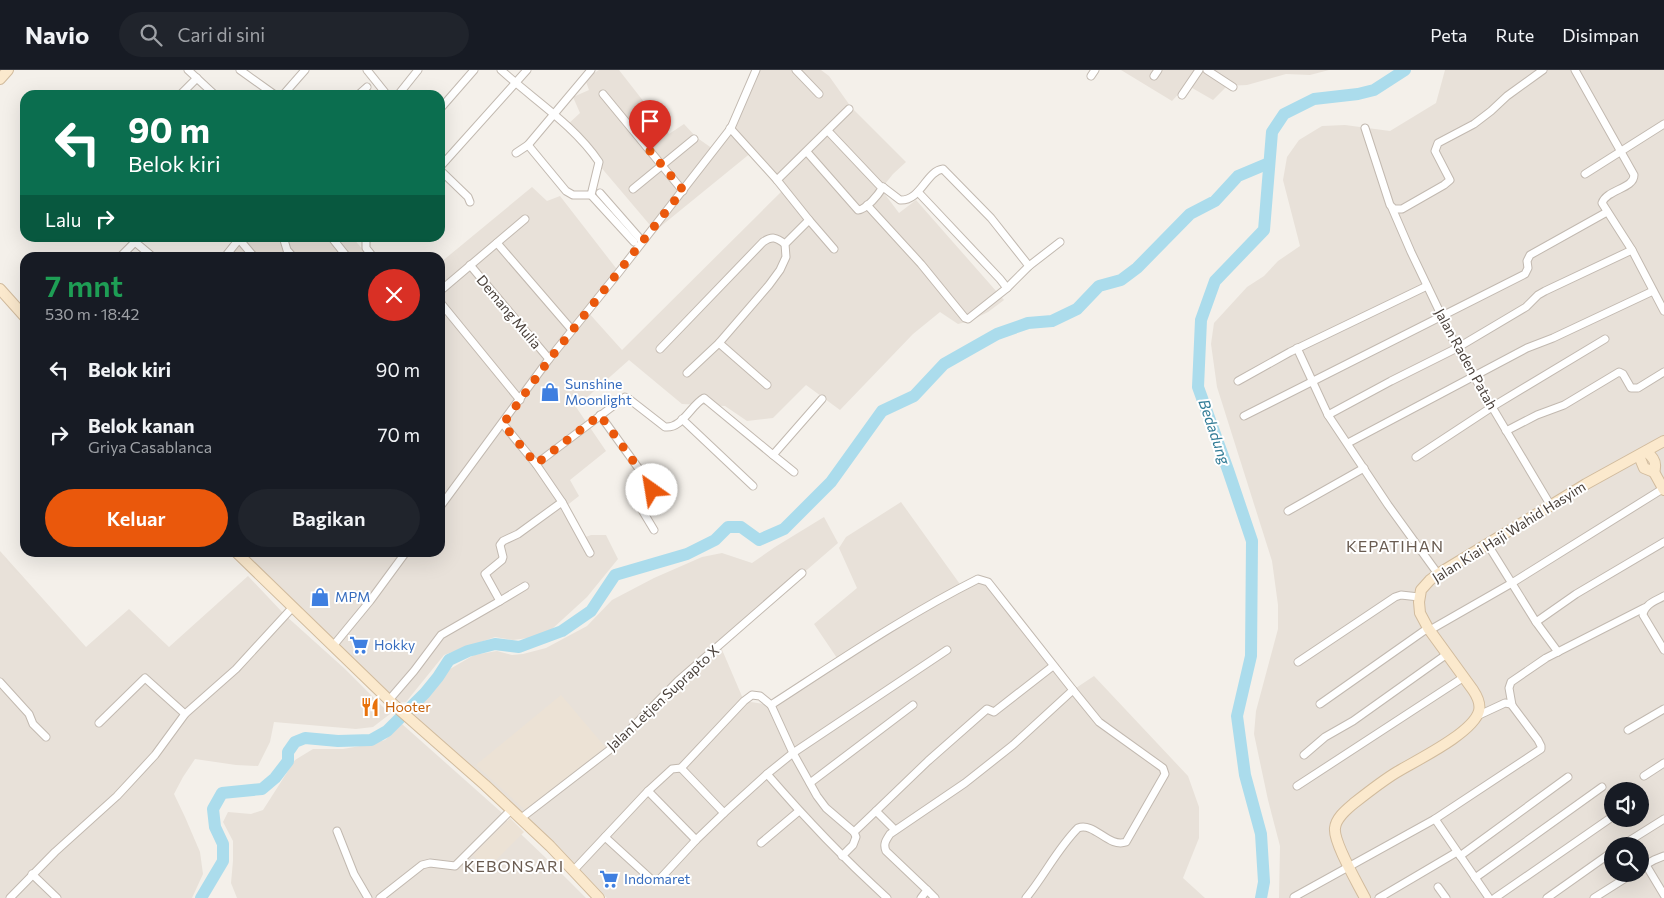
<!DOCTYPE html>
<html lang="id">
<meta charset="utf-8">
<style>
body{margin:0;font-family:Commissioner,sans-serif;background:#20242c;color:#f1f3f6;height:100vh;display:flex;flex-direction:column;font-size:19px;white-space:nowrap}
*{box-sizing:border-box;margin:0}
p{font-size:16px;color:#9ea1a6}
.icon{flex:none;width:28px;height:28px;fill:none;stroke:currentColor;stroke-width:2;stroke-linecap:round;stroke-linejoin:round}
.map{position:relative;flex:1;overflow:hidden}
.panel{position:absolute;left:20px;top:182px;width:425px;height:305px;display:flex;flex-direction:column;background:#171b24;border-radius:15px;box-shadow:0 5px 20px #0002}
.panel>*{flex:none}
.top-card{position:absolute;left:20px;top:20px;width:425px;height:152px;border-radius:15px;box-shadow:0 5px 20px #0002;background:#0b6e4f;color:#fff;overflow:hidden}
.buttons{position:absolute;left:1604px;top:712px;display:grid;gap:10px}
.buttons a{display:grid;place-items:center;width:45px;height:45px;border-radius:50%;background:#171b24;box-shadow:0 5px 20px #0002;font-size:25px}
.pin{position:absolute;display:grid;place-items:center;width:42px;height:42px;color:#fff;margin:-51px -21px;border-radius:50% 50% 50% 0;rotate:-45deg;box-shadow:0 0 5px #0007}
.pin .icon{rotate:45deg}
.me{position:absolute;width:55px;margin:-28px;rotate:328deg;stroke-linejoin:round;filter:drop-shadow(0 0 4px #0008)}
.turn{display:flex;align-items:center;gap:18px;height:105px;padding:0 25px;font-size:22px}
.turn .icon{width:65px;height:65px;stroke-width:2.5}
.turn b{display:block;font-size:35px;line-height:42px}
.then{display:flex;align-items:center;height:48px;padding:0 25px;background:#0003;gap:10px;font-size:19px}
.round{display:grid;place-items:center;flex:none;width:52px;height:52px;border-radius:26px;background:#20242c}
.headline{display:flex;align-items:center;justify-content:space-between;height:85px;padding:0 25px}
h1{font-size:30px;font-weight:600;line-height:38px;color:#1e9e55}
.button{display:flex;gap:10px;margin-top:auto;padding:10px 25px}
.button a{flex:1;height:58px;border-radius:30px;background:#ea580c;color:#fff;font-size:20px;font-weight:600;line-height:58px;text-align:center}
.button a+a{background:#20242c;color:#f1f3f6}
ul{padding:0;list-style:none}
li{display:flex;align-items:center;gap:15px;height:65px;padding:0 25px}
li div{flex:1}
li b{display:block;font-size:19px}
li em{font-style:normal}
header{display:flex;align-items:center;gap:30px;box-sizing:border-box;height:70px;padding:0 25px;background:#171b24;border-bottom:1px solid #363941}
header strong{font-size:24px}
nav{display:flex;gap:28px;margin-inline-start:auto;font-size:18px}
.search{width:350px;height:45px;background:#20242c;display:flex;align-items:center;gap:12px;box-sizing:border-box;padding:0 18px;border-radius:28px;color:#9ea1a6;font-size:19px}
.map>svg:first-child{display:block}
.residential{fill:#e8e1d9;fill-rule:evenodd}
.education{fill:#ece2d5}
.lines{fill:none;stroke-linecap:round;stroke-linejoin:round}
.river{stroke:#abdcec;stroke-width:12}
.street-casing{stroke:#c2b9b0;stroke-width:9}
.secondary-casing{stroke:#d1bb9d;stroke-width:12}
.street{stroke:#fff;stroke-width:7}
.secondary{stroke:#fbe9cd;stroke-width:10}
.route{stroke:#ea580c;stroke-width:9;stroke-dasharray:0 16.2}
.labels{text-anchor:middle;stroke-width:4;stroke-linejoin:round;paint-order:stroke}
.street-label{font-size:14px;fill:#483f39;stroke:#fff}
.shop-label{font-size:14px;fill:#366cbe;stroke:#fff;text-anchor:start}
.food-label{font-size:14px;fill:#c56008;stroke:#fff;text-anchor:start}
.water-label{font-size:15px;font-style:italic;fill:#327c96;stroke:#fff}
.quarter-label{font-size:16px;letter-spacing:1px;fill:#6a5c51;stroke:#fff}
</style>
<header>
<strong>Navio</strong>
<div class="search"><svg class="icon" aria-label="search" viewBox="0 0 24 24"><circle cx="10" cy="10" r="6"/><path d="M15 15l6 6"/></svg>Cari di sini</div>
<nav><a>Peta</a><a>Rute</a><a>Disimpan</a></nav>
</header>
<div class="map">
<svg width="1664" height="828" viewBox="0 0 1664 828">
<rect width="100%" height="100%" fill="#f4f0ea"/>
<!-- residential -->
<g class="residential">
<polygon points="599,0 619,0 669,64 684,54 696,67 713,79 730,58 755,0 821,0 829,6 851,37 906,92 893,104 881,119 899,143 916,130 1004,230 988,242 970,251 958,254 940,242 913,264 840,340 806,315 773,348 747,351 725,336 682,334 629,290 576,337 606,381 570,410 579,426 561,440 580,469 591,465 606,465 618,489 587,527 551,560 528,568 513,570 495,567 444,585 406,632 394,633 236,483 440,482 440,193 532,117 547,131 560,126 619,202 587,241 622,280 784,119 752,82 655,161 566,56 580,43 573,27 589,20 585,9"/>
<polygon points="1121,0 1329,0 1310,5 1286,4 1247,15 1227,16 1213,30 1187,15 1172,31"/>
<path d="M1445,0H1664V828H1279L1280,776L1268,730L1254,664L1256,641L1278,559V535L1272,491L1217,317L1211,274L1214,253L1247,217L1264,206L1278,191L1300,176L1283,110L1287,87L1299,70L1322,56L1345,55L1390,61L1436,33ZM1612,721H1640V749H1612ZM1612,776H1640V804H1612Z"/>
<polygon points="240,168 353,168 369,187 224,188"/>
<polygon points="901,432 962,517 978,509 988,512 1073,620 1094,606 1188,706 1199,737 1199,768 1183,808 1205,828 607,828 413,645 450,599 474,585 497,581 512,585 523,584 546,578 587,556 612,530 654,508 702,487 722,483 752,493 775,477 824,447 838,473 720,575 744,631 771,635 839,591 814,554 857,518 839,478 846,467"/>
<polygon points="0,481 86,577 129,539 169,577 248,506 285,545 345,599 390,644 373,657 356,659 274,652 270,672 258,696 236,695 195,689 183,707 174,724 185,747 200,782 203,804 192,828 0,828"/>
<polygon points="402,654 501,742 505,749 547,789 586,828 237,828 231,813 233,791 233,771 223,752 228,742 251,744 263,740 295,690 313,679 343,679 366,675 385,670"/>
</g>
<!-- education -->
<g class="education">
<polygon points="561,625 606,678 567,710 525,740 476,695"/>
<polygon points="510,748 524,762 487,799 473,785"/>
</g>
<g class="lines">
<!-- river -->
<g class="river">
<polyline points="201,828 223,791 223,774 215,757 213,739 222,723 262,719 275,708 288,691 288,682 295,672 305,668 338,671 371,670 387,661 425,623 438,607 449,590 468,581 495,574 519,577 562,561 591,541 615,505 687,484 715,470 728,457 741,457 759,470 784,459 831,412 882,341 914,326 944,294 997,264 1028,253 1052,251 1077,239 1099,216 1121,210 1137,198 1190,144 1215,131 1238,106 1269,93"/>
<polyline points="1261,828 1264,812 1261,764 1245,705 1237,646 1251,586 1252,471 1228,400 1198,317 1201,250 1215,211 1264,160 1272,62 1284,44 1314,29 1358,24 1374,20 1405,0"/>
</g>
<!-- street casing -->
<g class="street-casing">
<g id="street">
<polyline points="188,0 215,25"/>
<polyline points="240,0 275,25"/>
<polyline points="367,0 387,25"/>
<path d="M501,0C534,30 574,55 599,92L591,125L634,172"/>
<polyline points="796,0 819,24"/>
<polyline points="1207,0 1233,17"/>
<path d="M1575,0L1634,105C1634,119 1607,119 1602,133L1632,180L1664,241"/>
<polyline points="1091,6 1095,0"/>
<polyline points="1154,6 1158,0"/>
<polyline points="603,24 683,121"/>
<polyline points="180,25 197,8"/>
<polyline points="283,25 305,0"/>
<polyline points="358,25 367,17"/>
<polyline points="398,25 418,0"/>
<polyline points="1182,25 1199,0"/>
<polyline points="440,39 474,0"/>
<polyline points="730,58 777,110 809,150 834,179"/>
<polyline points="1365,58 1390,135 1394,139 1402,139 1444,115 1450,110 1435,81 1438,73 1474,54 1491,41 1507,26 1543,0"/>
<polyline points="528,75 566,121 573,125 591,125"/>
<path d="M807,82L858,140C867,139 878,125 883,117H881L828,61"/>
<polyline points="516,83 528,75 591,0"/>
<polyline points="440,97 527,0"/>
<polyline points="440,100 468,127 470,132"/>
<polyline points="1585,104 1664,54"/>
<polyline points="777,110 849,39"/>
<path d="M883,117L900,130C921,131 926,101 943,99L991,148L1029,196"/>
<polyline points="633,119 694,69"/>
<polyline points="918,122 1000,209 1007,218"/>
<polyline points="600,123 642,171"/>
<polyline points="867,135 921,194 965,248 968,249 1007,218 1029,196 1060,172"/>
<polyline points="1392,138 1411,182 1457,278 1551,436"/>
<polyline points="140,168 135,172 154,188"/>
<polyline points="286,168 284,170 287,180 294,188"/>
<polyline points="332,168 348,188"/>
<polyline points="368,168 366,171 366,178 374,188"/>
<polyline points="239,169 255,188"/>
<polyline points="497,173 572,260"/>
<polyline points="119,188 135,172"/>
<polyline points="224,188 240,168"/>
<polyline points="470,195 549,289"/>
<polyline points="440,221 525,149"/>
<polyline points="440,232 520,330"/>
<polyline points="719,273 767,315"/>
<polyline points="1297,278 1328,345 1388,435 1438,504"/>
<path d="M660,279L763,172C772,166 776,167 785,174"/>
<polyline points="687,303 719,273 769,215 780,200 786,187 785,174 809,150"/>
<polyline points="1238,311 1290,282 1427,216"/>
<polyline points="600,345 652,417 651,423 639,431 639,435 654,460"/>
<polyline points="1328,345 1391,311 1457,278 1526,237 1538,225 1545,221 1632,180"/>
<polyline points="1244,346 1525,204 1528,198 1527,191 1530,185 1607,142"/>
<polyline points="682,349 753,416"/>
<polyline points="503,354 536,394 562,432 590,483"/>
<polyline points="1506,361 1537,345 1564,335 1619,302 1623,304 1631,318 1638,318 1664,302"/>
<polyline points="1348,373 1527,278 1553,268 1653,221"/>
<polyline points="773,385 794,402"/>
<polyline points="1416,387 1492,337 1605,269"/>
<path d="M536,394L625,327L629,329L665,357C682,359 691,335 704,328L773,385L822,329"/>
<polyline points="440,437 549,289 619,202 731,58 756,0"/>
<polyline points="1288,441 1364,398"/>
<polyline points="1488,475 1536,552 1558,582"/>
<path d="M1664,526C1656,531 1644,534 1643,545L1664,580"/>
<polyline points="500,531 525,516"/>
<polyline points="1536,552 1576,524 1664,472"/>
<polyline points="1430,560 1512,513 1664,418"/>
<polyline points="333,576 370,531 406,482"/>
<polyline points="1298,592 1395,527 1401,525 1419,527"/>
<polyline points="0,612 29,644 33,654 46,667"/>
<polyline points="389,630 414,601 441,565 500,531 485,504 502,490 503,487 500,475 503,471 518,464 562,432"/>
<polyline points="1320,634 1428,558"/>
<polyline points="771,635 793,683 817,726 826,738 854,762 856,767 853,775 842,786"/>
<polyline points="1512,635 1509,618 1511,612 1546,588 1644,538"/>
<polyline points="99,653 145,608 185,644"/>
<polyline points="1628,660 1664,639"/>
<polyline points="1304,685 1325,667 1353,651 1447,584"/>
<polyline points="681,698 724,743"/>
<path d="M767,704C805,748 844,789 887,828"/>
<polyline points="1644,706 1664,693"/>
<polyline points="810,713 913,635"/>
<polyline points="1297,716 1464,607"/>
<polyline points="648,721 696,770"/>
<polyline points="520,749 612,678 678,611 802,503"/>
<polyline points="1435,749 1489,828"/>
<polyline points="895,760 876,741 928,691 987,639 994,642 1053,596"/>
<polyline points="337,761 354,804 368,828"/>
<polyline points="854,762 876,741"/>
<polyline points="605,767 651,809 658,811 696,770 724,743 767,704 793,683 947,580"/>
<polyline points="1631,770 1635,776"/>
<polyline points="761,773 799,741"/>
<polyline points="1621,776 1664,749"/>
<polyline points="1640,785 1664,825"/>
<polyline points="1460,786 1568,707"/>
<polyline points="1640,798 1654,790 1664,786"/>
<path d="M573,801L648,721L672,699L681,698L744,631L752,625L760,626L771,635C839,591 906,545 978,509L988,512L1073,620L1013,675L965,713L890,764C886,770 883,774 886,781L927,820L921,828"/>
<polyline points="32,804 57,828"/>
<polyline points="1475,808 1602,717"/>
<polyline points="1438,817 1446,828"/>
<polyline points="927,820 935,828"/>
<polyline points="1294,827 1435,749 1541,679 1541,676 1538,670 1511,634 1505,633 1477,646"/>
<polyline points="10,828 55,782 117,726 155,685 185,644 236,599 292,538"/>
<polyline points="380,828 422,795 430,793 455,796 511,740"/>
<path d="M1026,828C1045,805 1057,779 1078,758C1095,752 1108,778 1126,772L1165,704L1163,698L1099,652L1073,620"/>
<polyline points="1379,828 1457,782"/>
<polyline points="1495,828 1612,747"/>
<polyline points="1547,828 1612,782"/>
<polyline points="1594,828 1632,804"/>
</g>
</g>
<!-- secondary casing -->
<g class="secondary-casing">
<g id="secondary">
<polyline points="0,9 8,0"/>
<polyline points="0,219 25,247"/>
<path d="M1646,382C1654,387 1657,393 1654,402"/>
<polyline points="1639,386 1644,398 1654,402"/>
<polyline points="1654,402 1664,420"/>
<polyline points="236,482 393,634 485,715 550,776 599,828"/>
<path d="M1365,828C1358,814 1333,772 1335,758C1336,748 1346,740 1353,734C1367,723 1382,711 1397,702C1417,690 1473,663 1479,641C1481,633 1477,626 1473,620L1428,558L1420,543L1419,532L1421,520L1430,510L1438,504L1586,414L1664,371"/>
</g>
</g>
<!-- street -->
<use href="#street" class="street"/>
<!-- secondary -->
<use href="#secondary" class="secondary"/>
</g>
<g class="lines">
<!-- route -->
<polyline class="route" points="650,81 683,120 549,290 503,354 536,394 600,345 652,417 652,420"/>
</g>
<!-- icons -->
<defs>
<g id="shop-bare" transform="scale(1.5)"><path d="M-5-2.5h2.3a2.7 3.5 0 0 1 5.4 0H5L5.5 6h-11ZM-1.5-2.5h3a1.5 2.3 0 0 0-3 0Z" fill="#3f7fe0" stroke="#fff" stroke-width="2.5" paint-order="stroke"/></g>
<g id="supermarket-bare" transform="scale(1.5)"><path d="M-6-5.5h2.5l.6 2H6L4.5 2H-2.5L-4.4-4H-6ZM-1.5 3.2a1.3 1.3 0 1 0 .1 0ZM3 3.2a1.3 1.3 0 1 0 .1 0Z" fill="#3f7fe0" stroke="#fff" stroke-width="2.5" paint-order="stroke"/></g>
<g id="restaurant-bare" transform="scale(1.5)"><path d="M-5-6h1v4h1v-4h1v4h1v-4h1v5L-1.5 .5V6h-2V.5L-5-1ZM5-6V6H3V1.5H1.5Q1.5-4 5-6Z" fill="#e8710a" stroke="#fff" stroke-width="2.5" paint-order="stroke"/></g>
</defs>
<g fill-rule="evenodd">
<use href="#shop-bare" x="550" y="322"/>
<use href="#shop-bare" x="320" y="527"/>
<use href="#supermarket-bare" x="359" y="575"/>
<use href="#restaurant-bare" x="370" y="637"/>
<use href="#supermarket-bare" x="609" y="809"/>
</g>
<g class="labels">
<!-- street labels -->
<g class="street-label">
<text transform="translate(509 242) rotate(50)" y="5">Demang Mulia</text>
<text transform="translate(1466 289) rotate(61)" y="5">Jalan Raden Patah</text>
<text transform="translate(1509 462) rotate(-32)" y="5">Jalan Kiai Haji Wahid Hasyim</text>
<text transform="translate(663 628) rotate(-43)" y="5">Jalan Letjen Suprapto X</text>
</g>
<!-- shop labels -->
<g class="shop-label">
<text x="565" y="319">Sunshine<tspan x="565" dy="16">Moonlight</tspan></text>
<text x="335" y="532">MPM</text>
<text x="374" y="580">Hokky</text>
<text x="624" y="814">Indomaret</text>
</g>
<!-- food labels -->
<g class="food-label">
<text x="385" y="642">Hooter</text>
</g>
<!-- water labels -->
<g class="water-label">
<text transform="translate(1214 362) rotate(71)" y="5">Bedadung</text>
</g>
<!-- quarter labels -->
<g class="quarter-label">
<text x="1395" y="482">KEPATIHAN</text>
<text x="514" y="802">KEBONSARI</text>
</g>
</g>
</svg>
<div class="buttons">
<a><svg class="icon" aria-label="sound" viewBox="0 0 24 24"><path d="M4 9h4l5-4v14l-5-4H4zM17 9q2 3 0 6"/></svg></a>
<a><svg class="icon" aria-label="search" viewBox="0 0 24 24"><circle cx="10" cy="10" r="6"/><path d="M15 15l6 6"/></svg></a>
</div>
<div class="pin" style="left:650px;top:81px;background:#d93025"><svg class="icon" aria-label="arrive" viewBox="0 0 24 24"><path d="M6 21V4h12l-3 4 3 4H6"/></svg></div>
<svg class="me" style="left:652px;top:420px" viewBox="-20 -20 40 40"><circle r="19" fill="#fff"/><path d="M0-13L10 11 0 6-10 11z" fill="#ea580c"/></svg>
<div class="top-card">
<div class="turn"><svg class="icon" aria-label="left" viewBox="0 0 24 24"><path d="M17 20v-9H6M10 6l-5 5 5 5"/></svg><div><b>90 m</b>Belok kiri</div></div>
<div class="then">Lalu<svg class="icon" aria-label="right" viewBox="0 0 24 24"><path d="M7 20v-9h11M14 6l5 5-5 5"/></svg></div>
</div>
<section class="panel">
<div class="headline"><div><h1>7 mnt</h1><p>530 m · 18:42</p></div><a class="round" style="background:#d93025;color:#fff"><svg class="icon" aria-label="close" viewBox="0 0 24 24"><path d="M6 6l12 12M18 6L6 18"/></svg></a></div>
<ul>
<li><svg class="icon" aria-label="left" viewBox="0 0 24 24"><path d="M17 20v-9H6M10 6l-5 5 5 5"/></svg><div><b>Belok kiri</b></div><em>90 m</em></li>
<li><svg class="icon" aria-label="right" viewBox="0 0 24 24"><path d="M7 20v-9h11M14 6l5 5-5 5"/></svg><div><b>Belok kanan</b><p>Griya Casablanca</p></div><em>70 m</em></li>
</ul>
<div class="button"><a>Keluar</a><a>Bagikan</a></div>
</section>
</div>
